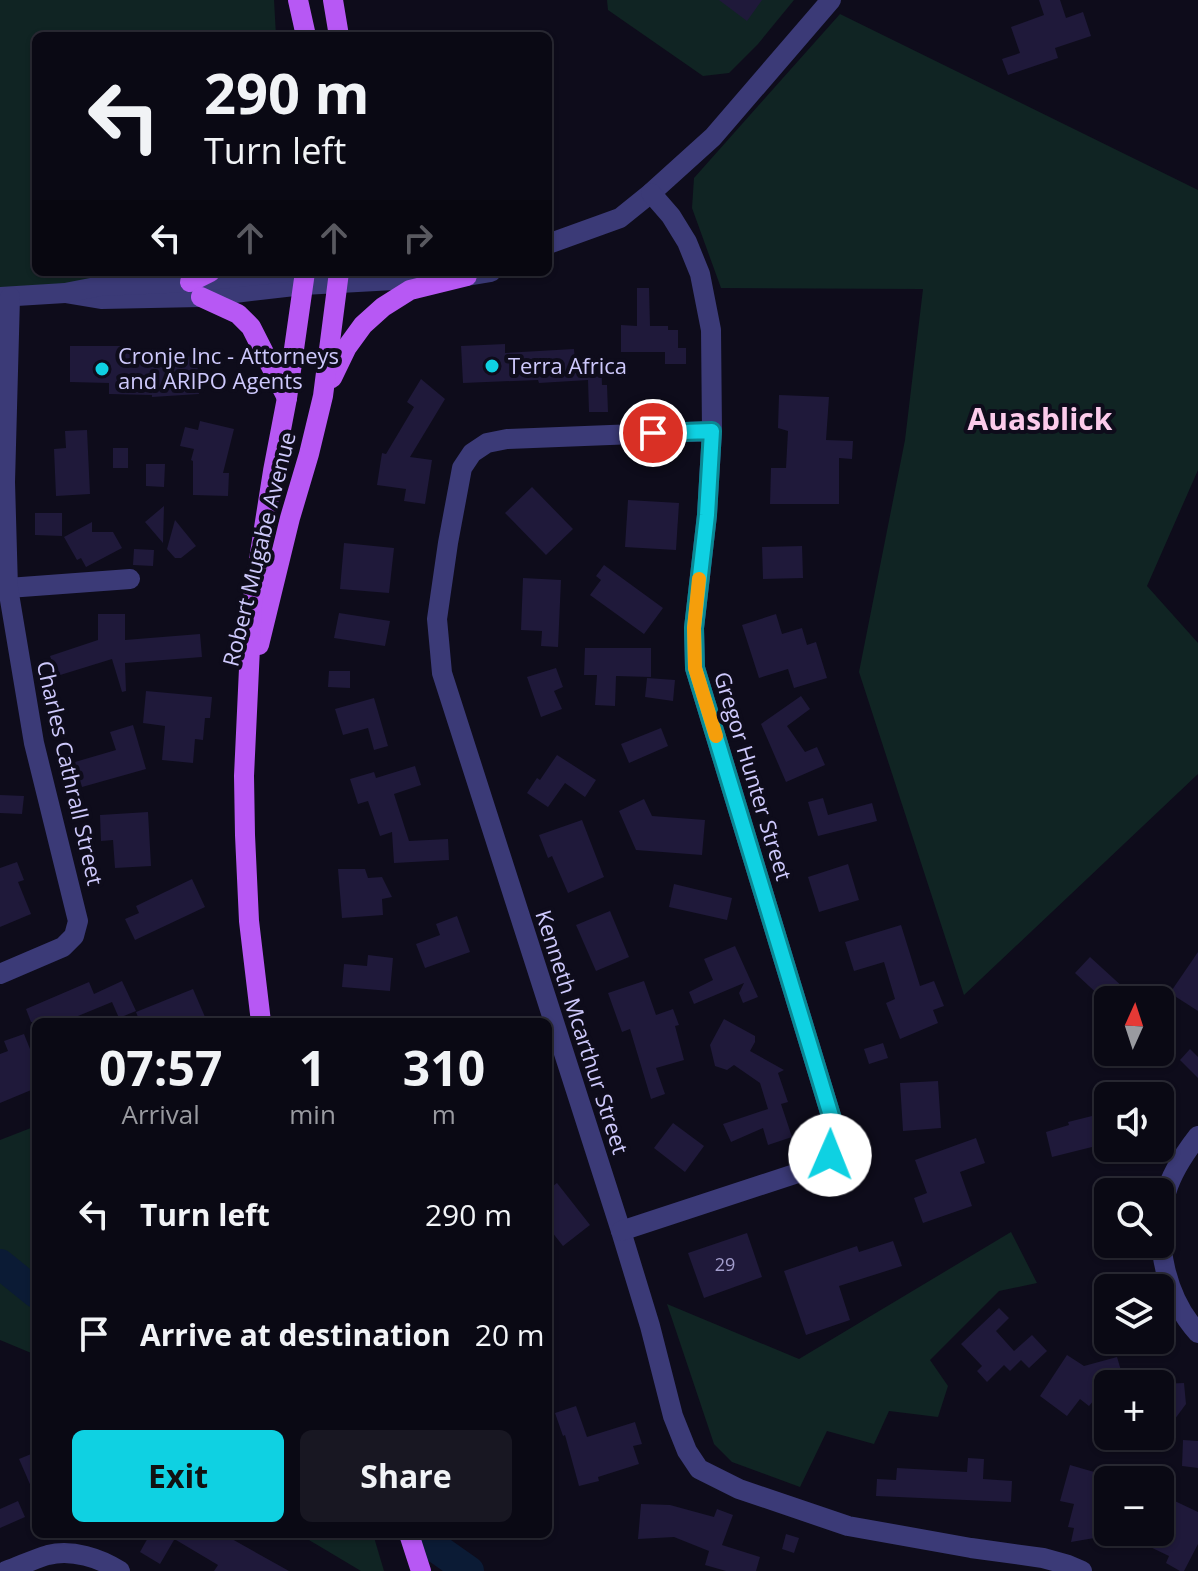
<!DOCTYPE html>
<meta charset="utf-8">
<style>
body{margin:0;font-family:"Open Sans",sans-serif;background:#181722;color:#f1f3f6;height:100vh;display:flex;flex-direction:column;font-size:30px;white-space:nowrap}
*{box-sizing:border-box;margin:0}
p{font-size:26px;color:#999aa0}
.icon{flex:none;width:44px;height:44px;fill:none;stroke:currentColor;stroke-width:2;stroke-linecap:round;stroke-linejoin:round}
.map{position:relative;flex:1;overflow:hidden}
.panel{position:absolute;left:32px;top:1018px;width:520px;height:520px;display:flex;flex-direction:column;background:#0a0914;border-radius:12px;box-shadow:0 2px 6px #0004,0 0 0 2px #2a2a34}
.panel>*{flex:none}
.banner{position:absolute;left:32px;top:32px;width:520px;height:244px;border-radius:12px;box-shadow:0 2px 6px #0004,0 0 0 2px #2a2a34;background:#0a0914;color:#f1f3f6;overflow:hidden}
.needle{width:52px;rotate:3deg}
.fabs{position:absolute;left:1094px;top:986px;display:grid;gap:16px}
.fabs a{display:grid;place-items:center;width:80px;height:80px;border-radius:12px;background:#0a0914;box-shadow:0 2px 6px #0004,0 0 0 2px #2a2a34;font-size:40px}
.pin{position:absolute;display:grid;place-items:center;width:68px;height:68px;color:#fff;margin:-34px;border:4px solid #fff;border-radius:50%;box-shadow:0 2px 8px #0007}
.me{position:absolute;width:88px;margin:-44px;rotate:1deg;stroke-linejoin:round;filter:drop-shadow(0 0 6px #0008)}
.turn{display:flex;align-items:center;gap:28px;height:168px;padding:0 40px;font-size:36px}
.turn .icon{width:104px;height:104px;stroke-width:2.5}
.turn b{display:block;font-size:56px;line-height:68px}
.lanes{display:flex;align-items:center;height:76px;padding:0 40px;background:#0003;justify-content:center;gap:40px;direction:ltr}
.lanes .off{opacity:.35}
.eta{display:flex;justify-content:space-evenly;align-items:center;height:136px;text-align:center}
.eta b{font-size:48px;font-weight:700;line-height:56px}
.cta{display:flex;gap:16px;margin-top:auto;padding:16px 40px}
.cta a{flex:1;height:92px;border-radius:12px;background:#0fd1e2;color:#111;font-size:32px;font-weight:700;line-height:92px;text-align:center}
.cta a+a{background:#181722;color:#f1f3f6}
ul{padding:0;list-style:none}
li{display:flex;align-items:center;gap:24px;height:120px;padding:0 40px}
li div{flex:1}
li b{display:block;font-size:30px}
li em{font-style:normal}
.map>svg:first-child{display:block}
.green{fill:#102423}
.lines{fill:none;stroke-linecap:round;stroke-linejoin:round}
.river{stroke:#0b1b35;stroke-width:30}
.building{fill:#1f193a}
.minor{stroke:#3b3a77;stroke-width:20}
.major{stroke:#b758f4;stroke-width:20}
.route-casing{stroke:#0a8893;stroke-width:20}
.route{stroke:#0fd1e2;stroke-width:14}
.slow{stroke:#f59e0b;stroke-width:14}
.poi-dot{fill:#0fd1e2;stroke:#0e0c1b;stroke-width:3}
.labels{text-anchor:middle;stroke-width:8;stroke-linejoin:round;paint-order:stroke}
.number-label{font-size:18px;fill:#a29dcc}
.poi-label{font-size:22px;fill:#cec9fc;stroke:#0e0c1b;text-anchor:start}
.street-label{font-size:22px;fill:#cec9fc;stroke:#0e0c1b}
.district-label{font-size:30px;font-weight:bold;fill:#fccbeb;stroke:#0e0c1b}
</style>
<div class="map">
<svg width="1198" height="1571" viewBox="0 0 1198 1571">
<rect width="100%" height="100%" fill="#0e0c1b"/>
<!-- green -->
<g class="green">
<polygon points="0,0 274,0 276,36 36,36 36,272 191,272 0,297"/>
<polygon points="607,0 794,0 758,44 729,73 703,76 608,10"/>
<polygon points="840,14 1198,190 1198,470 1147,586 1198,643 1198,774 964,995 859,672 905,440 923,289 721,288 692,208 694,178"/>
<polygon points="36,1126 36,1355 0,1340 0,1140"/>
<polygon points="1011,1232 1037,1283 999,1291 930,1360 948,1386 938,1417 889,1411 874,1444 827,1431 800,1487 732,1462 714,1444 667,1304 799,1359"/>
<polygon points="299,1534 373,1534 384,1571 361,1571"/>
</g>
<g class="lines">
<!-- river -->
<g class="river">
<polyline points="0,1264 36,1293"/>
<polyline points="432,1545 469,1571"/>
</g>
</g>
<!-- building -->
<g class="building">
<polygon points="719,0 762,0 747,21"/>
<polygon points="1039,0 1060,0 1066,18 1083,12 1091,36 1055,48 1058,58 1008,75 1002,59 1020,53 1011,27 1044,15"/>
<polygon points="637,288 649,288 650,326 668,326 668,330 678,330 678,348 686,348 686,364 665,364 665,352 621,352 621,325 637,326"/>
<polygon points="505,344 505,353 574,349 575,363 601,361 602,385 607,385 608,412 589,412 588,380 539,383 538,380 463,383 461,346"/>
<polygon points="70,346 132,346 132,351 156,349 156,359 197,356 199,394 152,397 152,395 109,394 109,383 70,382"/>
<polygon points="421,379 445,399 410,457 432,460 425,504 404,501 406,489 377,485 382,453 386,454 414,407 407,402"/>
<polygon points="779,395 829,397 826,440 853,441 852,459 839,458 839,504 770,504 771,468 786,468 788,431 778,428"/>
<polygon points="200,421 234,429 223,473 229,473 228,496 193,495 193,461 191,460 194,449 180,446 185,427 198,430"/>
<polygon points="87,430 90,494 56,496 54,449 66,448 65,431"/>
<rect x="113" y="448" width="15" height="20"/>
<polygon points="146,464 165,464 164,487 146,486"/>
<polygon points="532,487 573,529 546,555 505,513"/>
<polygon points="628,500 679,503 676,550 625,547"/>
<polygon points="164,506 163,543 145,522"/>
<polygon points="35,513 62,513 62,536 35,535"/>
<polygon points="175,520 196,546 181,558 175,558 167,549"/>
<polygon points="92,522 92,532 113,532 122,548 86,567 81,558 77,560 64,537"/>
<polygon points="344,543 394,548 389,593 340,589"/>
<polygon points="802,546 803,578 763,579 762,547"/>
<polygon points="134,549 154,550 153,566 133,565"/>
<polygon points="604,565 663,608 644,634 590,595 601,580 596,576"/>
<polygon points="523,578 561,580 558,647 541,646 542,631 521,630"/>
<polygon points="339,613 390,621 385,646 334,638"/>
<polygon points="98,614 125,614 125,640 200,634 202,657 125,663 126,691 122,692 112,659 57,676 50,656 98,640"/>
<polygon points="776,614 782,634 802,628 807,645 816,642 827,678 794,688 788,669 759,678 742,625"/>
<polygon points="585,648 651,648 651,677 616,676 615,706 595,705 597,675 584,675"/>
<polygon points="556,668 563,687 554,691 562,709 541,717 527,677"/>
<polygon points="329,671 350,671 350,688 328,687"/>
<polygon points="647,678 675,680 673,701 645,697"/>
<polygon points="146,691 212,697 210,718 205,718 203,740 195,739 193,763 162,760 165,726 143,723"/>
<polygon points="801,696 810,709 787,726 805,752 817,747 825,765 786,782 761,724"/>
<polygon points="374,698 388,746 374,750 368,728 343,735 335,709"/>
<polygon points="133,725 146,769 82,787 75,762 116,750 110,732"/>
<polygon points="661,728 668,746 629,763 621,744"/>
<polygon points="557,755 596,780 585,797 565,783 548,807 527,793 537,778 540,780"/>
<polygon points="415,766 421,785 394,794 409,841 448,839 449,860 394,863 392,832 380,836 368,801 358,804 350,779 374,772 376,778"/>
<polygon points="0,795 24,796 22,814 0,813"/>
<polygon points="823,798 828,815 872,803 877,821 818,836 808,802"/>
<polygon points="644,799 652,816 705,820 702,855 636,850 619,811"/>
<polygon points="148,812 151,866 115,868 113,840 101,841 100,815"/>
<polygon points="582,820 604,877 568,893 552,856 548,858 539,835"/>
<polygon points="17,862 24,880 18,882 31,914 0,927 0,868"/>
<polygon points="848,864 859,900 819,912 808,877"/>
<polygon points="338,869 365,869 368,878 382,877 392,897 382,899 383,915 342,918"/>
<polygon points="192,879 205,907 135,940 125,919 139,913 136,906"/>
<polygon points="674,884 732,898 727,920 669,907"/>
<polygon points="610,911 629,957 596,971 576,925"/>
<polygon points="457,916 470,952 425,968 416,944 440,935 436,924"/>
<polygon points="901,925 920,986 934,981 944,1006 933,1010 938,1023 900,1039 886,1003 895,999 884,962 854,971 845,942"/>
<polygon points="735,946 758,997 743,1003 739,993 744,983 694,1004 689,992 713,980 704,959"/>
<polygon points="1198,952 1198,1011 1170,993"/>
<polygon points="368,955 393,958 390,991 342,987 344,964 367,966"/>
<polygon points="1090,957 1137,1000 1104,1000 1075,973"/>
<polygon points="122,981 136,1011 119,1018 112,1002 78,1016 81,1022 31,1022 26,1009 89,982 94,994"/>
<polygon points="644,981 656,1015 673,1009 679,1025 675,1026 684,1060 656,1068 665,1094 651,1099 630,1029 622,1032 608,993"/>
<polygon points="193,989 205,1017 193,1022 140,1022 136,1012"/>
<polygon points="724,1019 755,1036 755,1042 750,1051 784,1070 778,1073 788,1102 781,1104 792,1137 768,1145 763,1128 731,1142 723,1124 768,1109 760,1083 734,1065 727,1070 715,1066 710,1045"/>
<polygon points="24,1034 36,1064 36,1088 0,1103 0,1054 8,1051 4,1041"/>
<polygon points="883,1043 888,1058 869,1064 864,1049"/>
<polygon points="1190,1049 1198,1057 1198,1078 1180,1060"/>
<polygon points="938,1081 941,1128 903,1131 900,1083"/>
<polygon points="1108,1112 1108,1143 1052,1157 1046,1132 1069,1125 1068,1122"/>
<polygon points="673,1123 704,1146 685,1172 654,1148"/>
<polygon points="976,1138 985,1163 960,1172 972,1206 923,1223 914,1198 927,1193 915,1160"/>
<polygon points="557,1183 590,1225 563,1246 548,1227 548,1190"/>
<polygon points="747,1233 762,1277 704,1298 688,1253"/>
<polygon points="893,1241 902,1266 839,1286 850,1320 806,1335 784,1271 857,1246 859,1252"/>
<polygon points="999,1308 1009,1318 996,1331 1014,1351 1032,1335 1047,1351 1029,1368 1021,1360 1010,1371 1004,1365 987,1382 977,1371 982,1366 961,1344"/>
<polygon points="1067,1355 1084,1366 1117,1357 1125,1384 1108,1384 1108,1390 1100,1393 1089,1406 1080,1399 1067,1416 1040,1396"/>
<polygon points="1184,1383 1186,1404 1160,1439 1160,1384"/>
<polygon points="576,1406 587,1437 635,1422 642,1444 633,1446 639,1464 598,1477 599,1481 579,1486 565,1435 563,1436 555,1413"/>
<polygon points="1183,1440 1198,1441 1198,1468 1182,1466"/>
<polygon points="36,1452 36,1498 19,1459"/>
<polygon points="968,1458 984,1459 983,1479 1012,1481 1011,1502 876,1496 877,1479 896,1480 897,1468 967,1472"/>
<polygon points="1070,1465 1108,1476 1108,1541 1100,1537 1071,1542 1074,1528 1068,1527 1074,1504 1060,1501"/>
<polygon points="1160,1494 1198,1512 1198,1544 1184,1571 1180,1571 1166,1563 1169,1556 1119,1532 1160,1532"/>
<polygon points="18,1501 25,1517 0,1528 0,1509"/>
<polygon points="641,1504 670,1505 714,1517 717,1509 733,1515 722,1545 760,1557 756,1571 726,1571 705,1565 709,1551 674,1537 638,1539"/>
<polygon points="150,1534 164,1534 174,1540 160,1564 140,1552"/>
<polygon points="166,1534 223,1534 289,1571 214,1571 218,1565"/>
<polygon points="786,1534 799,1538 794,1553 782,1549"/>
</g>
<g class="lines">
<!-- minor -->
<g class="minor">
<polyline points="548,244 620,218 651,193 713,137 831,0"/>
<polyline points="65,293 101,299 201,297 303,285 467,276 491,272"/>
<polyline points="0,297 65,293 101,286 190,282 287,272"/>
<polyline points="712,431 507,439 487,443 472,453 462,468 448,543 437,619 442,673 621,1231 650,1326 673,1416 687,1451 699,1469 739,1489 848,1526 971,1548 1043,1558 1068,1565 1082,1571"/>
<polyline points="8,588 130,579"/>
<polyline points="0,974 63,947 74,936 78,921 34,743 8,588 5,482 10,297"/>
<path d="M1198,1136C1184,1154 1170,1175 1165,1197C1154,1244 1166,1298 1198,1333"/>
<path d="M621,1231L819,1166C835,1150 835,1142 832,1119L695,668L694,628L707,515L712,431L711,330L700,274L687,242L671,216L651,193"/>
<path d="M6,1571C20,1566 34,1559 48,1555C72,1549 100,1558 120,1571"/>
</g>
<!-- major -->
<g class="major">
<polyline points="298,0 306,36"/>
<polyline points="333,0 339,36"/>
<polyline points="190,282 210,272"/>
<polyline points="201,297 238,314 251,327 287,398"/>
<polyline points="332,378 347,347 363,325 383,307 410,290 467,276"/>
<polyline points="259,645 290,518 309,454 323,396 339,272"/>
<polyline points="261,1022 249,921 245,835 244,776 252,604 273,471 287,398 305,272"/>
<polyline points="409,1534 421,1571"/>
</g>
</g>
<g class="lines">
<!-- route casing -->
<g class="route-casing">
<polyline id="route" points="653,433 712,431 707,515 694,628 695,668 832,1119 834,1138 830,1155"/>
</g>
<!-- route -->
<use href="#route" class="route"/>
<!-- slow -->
<polyline class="slow" points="699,579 694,628 695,668 716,736"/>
</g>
<!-- markers -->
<g class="poi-dot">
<circle cx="492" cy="366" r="8"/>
<circle cx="102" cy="369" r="8"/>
</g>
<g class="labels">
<!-- number labels -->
<g class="number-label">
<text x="725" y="1271">29</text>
</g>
<!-- poi labels -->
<g class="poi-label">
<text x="118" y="364">Cronje Inc - Attorneys<tspan x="118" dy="25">and ARIPO Agents</tspan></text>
<text x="508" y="374">Terra Africa</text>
</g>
<!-- street labels -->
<g class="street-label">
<text transform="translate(259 549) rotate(-76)" y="8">Robert Mugabe Avenue</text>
<text transform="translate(70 773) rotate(77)" y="8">Charles Cathrall Street</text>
<text transform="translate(753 776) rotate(73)" y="8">Gregor Hunter Street</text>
<text transform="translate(582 1032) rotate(72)" y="8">Kenneth Mcarthur Street</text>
</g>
<!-- district labels -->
<g class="district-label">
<text x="1040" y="430">Auasblick</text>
</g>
</g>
</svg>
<div class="fabs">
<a><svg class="needle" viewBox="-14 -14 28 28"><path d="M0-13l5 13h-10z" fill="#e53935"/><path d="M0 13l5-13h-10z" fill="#999aa0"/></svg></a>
<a><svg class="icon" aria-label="sound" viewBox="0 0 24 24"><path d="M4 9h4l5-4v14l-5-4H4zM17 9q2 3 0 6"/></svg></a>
<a><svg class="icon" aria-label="search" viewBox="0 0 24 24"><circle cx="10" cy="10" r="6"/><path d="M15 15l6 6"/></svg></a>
<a><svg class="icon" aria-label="layers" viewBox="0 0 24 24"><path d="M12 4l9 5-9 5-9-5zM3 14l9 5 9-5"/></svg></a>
<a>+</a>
<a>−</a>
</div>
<div class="pin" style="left:653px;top:433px;background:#d93025"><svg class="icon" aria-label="arrive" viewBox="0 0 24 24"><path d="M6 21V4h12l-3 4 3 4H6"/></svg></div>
<svg class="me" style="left:830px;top:1155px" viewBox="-20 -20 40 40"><circle r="19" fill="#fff"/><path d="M0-13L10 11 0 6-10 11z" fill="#0fd1e2"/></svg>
<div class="banner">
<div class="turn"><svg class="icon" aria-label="left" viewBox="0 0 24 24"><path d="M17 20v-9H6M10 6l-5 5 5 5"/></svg><div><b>290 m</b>Turn left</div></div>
<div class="lanes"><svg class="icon" aria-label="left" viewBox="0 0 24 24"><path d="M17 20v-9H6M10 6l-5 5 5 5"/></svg><svg class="icon off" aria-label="ahead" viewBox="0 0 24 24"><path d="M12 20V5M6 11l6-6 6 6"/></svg><svg class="icon off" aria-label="ahead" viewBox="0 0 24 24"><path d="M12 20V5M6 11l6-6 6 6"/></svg><svg class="icon off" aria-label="right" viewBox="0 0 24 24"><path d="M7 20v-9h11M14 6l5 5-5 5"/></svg></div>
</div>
<section class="panel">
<div class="eta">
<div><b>07:57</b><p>Arrival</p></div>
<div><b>1</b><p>min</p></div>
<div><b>310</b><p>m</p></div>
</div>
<ul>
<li><svg class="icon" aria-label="left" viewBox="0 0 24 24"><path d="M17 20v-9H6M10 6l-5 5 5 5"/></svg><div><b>Turn left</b></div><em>290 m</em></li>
<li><svg class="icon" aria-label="arrive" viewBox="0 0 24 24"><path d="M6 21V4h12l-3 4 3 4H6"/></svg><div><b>Arrive at destination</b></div><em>20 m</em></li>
</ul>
<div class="cta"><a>Exit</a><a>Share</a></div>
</section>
</div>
